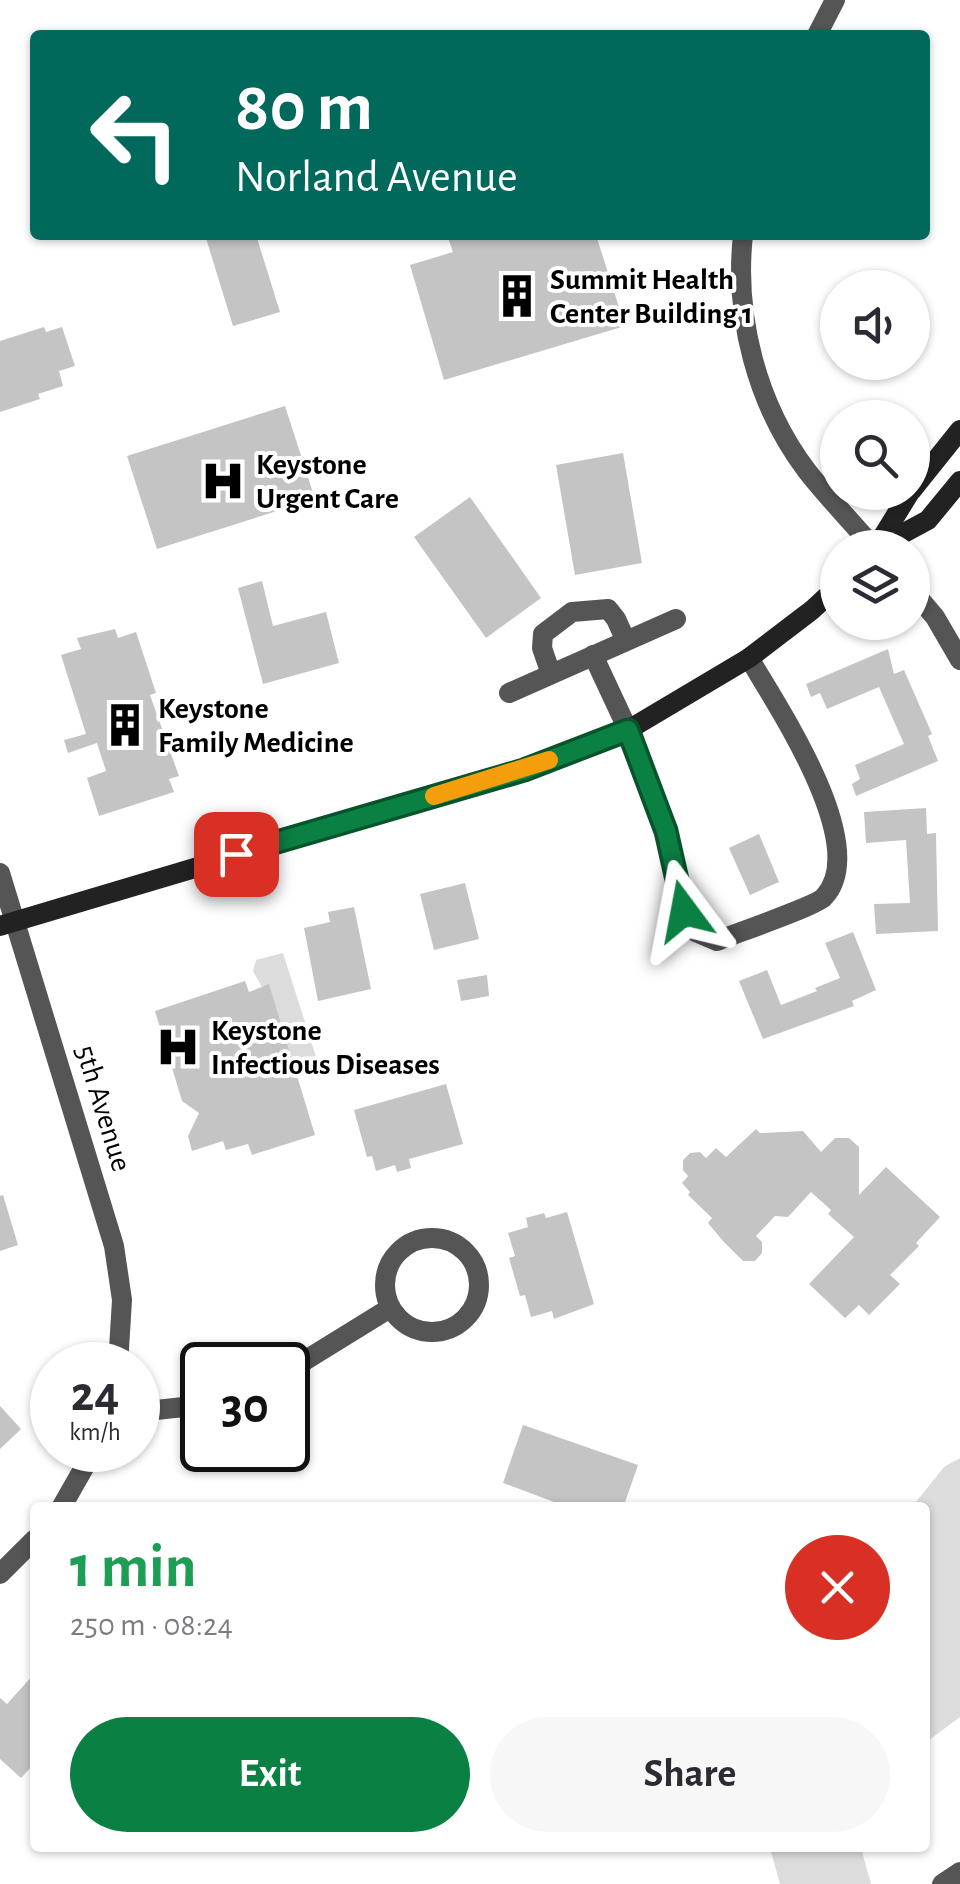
<!DOCTYPE html>
<meta charset="utf-8">
<style>
body{margin:0;font-family:"Alegreya Sans",sans-serif;background:#f7f7f7;color:#2b2b33;height:100vh;display:flex;flex-direction:column;font-size:38px;white-space:nowrap}
*{box-sizing:border-box;margin:0}
p{font-size:32px;color:#7c7c81}
.icon{flex:none;width:55px;height:55px;fill:none;stroke:currentColor;stroke-width:2;stroke-linecap:round;stroke-linejoin:round}
.map{position:relative;flex:1;overflow:hidden}
.drawer{position:absolute;left:30px;top:1502px;width:900px;height:350px;display:flex;flex-direction:column;background:#fff;border-radius:10px;box-shadow:0 2px 8px #0004}
.drawer>*{flex:none}
.banner{position:absolute;left:30px;top:30px;width:900px;height:210px;border-radius:10px;box-shadow:0 2px 8px #0004;background:#00695c;color:#fff;overflow:hidden}
.buttons{position:absolute;left:820px;top:270px;display:grid;gap:20px}
.buttons a{display:grid;place-items:center;width:110px;height:110px;border-radius:50%;background:#fff;box-shadow:0 2px 8px #0004;font-size:50px}
.speed{position:absolute;left:30px;top:1342px;display:flex;gap:20px;font-size:50px;font-weight:700;text-align:center}
.speed>*{display:grid;place-content:center;width:130px;height:130px;border-radius:50%;background:#fff;box-shadow:0 2px 8px #0004;line-height:1}
.speed small{font-size:25px;font-weight:400}
.speed .limit{border:5px solid #111;border-radius:15px;background:#fff;color:#111}
.pin{position:absolute;display:grid;place-items:center;width:85px;height:85px;color:#fff;margin:-42px;border-radius:20px;box-shadow:0 5px 15px #0006}
.me{position:absolute;width:110px;margin:-55px;rotate:347deg;stroke-linejoin:round;filter:drop-shadow(0 0 8px #0008)}
.turn{display:flex;align-items:center;gap:35px;height:210px;padding:0 40px;font-size:45px}
.turn .icon{width:130px;height:130px;stroke-width:2.5}
.turn b{display:block;font-size:70px;line-height:85px}
.round{display:grid;place-items:center;flex:none;width:105px;height:105px;border-radius:52px;background:#f7f7f7}
.overview{display:flex;align-items:center;justify-content:space-between;height:170px;padding:0 40px}
h1{font-size:60px;font-weight:700;line-height:75px;color:#1e9e55}
.primary-button{display:flex;gap:20px;margin-top:auto;padding:20px 40px}
.primary-button a{flex:1;height:115px;border-radius:60px;background:#0b8043;color:#fff;font-size:40px;font-weight:700;line-height:115px;text-align:center}
.primary-button a+a{background:#f7f7f7;color:#2b2b33}
.map>svg:first-child{display:block}
.green{fill:#dcdcdc}
.building{fill:#c4c4c4}
.lines{fill:none;stroke-linecap:round;stroke-linejoin:round}
.minor{stroke:#555;stroke-width:20}
.tertiary{stroke:#555;stroke-width:20}
.secondary{stroke:#222;stroke-width:20}
.route-casing{stroke:#07532c;stroke-width:25}
.route{stroke:#0b8043;stroke-width:18}
.slow{stroke:#f59e0b;stroke-width:18}
.labels{text-anchor:middle;stroke-width:8;stroke-linejoin:round;paint-order:stroke}
.poi-label{font-size:30px;font-weight:bold;fill:#000;stroke:#fff;text-anchor:start}
.street-label{font-size:30px;fill:#000;stroke:#fff}
</style>
<div class="map">
<svg width="960" height="1884" viewBox="0 0 960 1884">
<rect width="100%" height="100%" fill="#fff"/>
<!-- green -->
<g class="green">
<polygon points="283,953 318,1063 295,1069 269,985 262,987 253,971 256,960"/>
<polygon points="960,1458 960,1717 925,1743 925,1508 912,1507 944,1467"/>
<polygon points="770,1848 861,1848 871,1884 780,1884"/>
</g>
<!-- building -->
<g class="building">
<polygon points="205,235 256,235 280,312 233,326"/>
<polygon points="447,235 596,235 625,326 444,380 410,265 453,252"/>
<polygon points="44,327 46,332 62,327 75,366 59,371 63,386 38,394 40,399 0,412 0,341"/>
<polygon points="285,406 315,499 157,549 127,456"/>
<polygon points="623,453 642,563 575,575 556,465"/>
<polygon points="470,497 541,598 486,638 414,537"/>
<polygon points="262,581 273,626 326,612 339,663 263,684 238,588"/>
<polygon points="115,629 118,638 136,632 156,693 150,695 179,776 169,779 174,792 99,816 87,778 106,771 97,743 68,753 64,740 86,734 61,655 81,649 77,638"/>
<polygon points="888,649 894,674 904,670 932,734 928,736 938,761 856,796 852,784 860,779 855,765 904,744 879,687 827,709 820,693 811,697 806,684"/>
<polygon points="926,808 927,834 936,833 938,931 876,934 874,904 910,903 906,840 866,843 864,812"/>
<polygon points="759,834 779,882 750,895 729,848"/>
<polygon points="465,883 479,939 434,950 420,894"/>
<polygon points="354,907 371,989 318,1001 304,928 330,922 328,912"/>
<polygon points="853,932 876,990 852,1001 854,1006 763,1039 739,981 767,970 781,1005 817,991 815,988 840,978 825,943"/>
<polygon points="487,975 489,996 461,1001 457,980"/>
<polygon points="245,981 249,992 269,984 315,1135 252,1155 248,1144 226,1150 223,1141 192,1151 188,1136 199,1113 182,1101 155,1011"/>
<polygon points="446,1084 463,1144 409,1159 411,1168 397,1172 395,1165 376,1171 372,1156 367,1157 354,1110"/>
<polygon points="756,1129 760,1133 803,1131 821,1152 835,1138 849,1138 859,1147 859,1195 886,1167 940,1217 916,1243 919,1246 890,1275 900,1284 869,1315 859,1305 845,1318 809,1284 854,1237 828,1214 831,1210 811,1192 788,1217 775,1216 756,1236 762,1242 762,1253 755,1261 743,1261 723,1241 708,1223 712,1218 688,1195 690,1192 682,1183 688,1176 683,1170 683,1160 690,1153 700,1152 706,1158 716,1148 726,1157"/>
<polygon points="3,1195 18,1245 0,1251 0,1196"/>
<polygon points="567,1212 594,1304 554,1319 552,1311 531,1317 525,1295 520,1296 509,1258 515,1256 508,1233 528,1227 526,1218 544,1213 546,1218"/>
<polygon points="0,1406 21,1429 0,1449"/>
<polygon points="523,1425 638,1465 623,1508 570,1508 503,1483"/>
<polygon points="35,1673 35,1763 21,1778 0,1759 0,1698 7,1704"/>
</g>
<g class="lines">
<!-- minor -->
<g class="minor">
<polyline points="817,35 835,0"/>
<path d="M743,235C734,317 757,405 807,471C828,498 852,522 874,548"/>
<polyline points="912,590 935,617 960,660"/>
<path d="M593,655L628,730L667,831L684,911L696,932L717,941C734,934 816,906 824,897C872,846 777,706 749,658"/>
<polyline points="551,674 542,648 543,634 572,612 608,609 616,619 626,641"/>
<polyline points="509,693 676,619"/>
<circle cx="432" cy="1285" r="47"/>
<polyline points="288,1371 390,1308"/>
<polyline points="138,1405 156,1410 202,1405"/>
<polyline points="942,1884 960,1872"/>
</g>
<!-- tertiary -->
<g class="tertiary">
<polyline points="0,873 114,1246 122,1300 118,1365"/>
<polyline points="61,1508 94,1450"/>
<polyline points="0,1574 35,1539"/>
</g>
<!-- secondary -->
<g class="secondary">
<polyline points="912,490 960,430"/>
<polyline points="877,546 910,492"/>
<polyline points="876,548 928,520 960,481"/>
<polyline points="0,926 524,770 628,730 749,658 812,610 838,586"/>
</g>
</g>
<g class="lines">
<!-- route casing -->
<g class="route-casing">
<polyline id="route" points="236,854 524,770 628,730 666,831 684,911"/>
</g>
<!-- route -->
<use href="#route" class="route"/>
<!-- slow -->
<polyline class="slow" points="434,796 549,760"/>
</g>
<!-- icons -->
<defs>
<g id="building-bare" transform="scale(3.45)"><path d="M-4-6H4V6H1V3H-1V6H-4ZM-2.5-4.3h1.7v1.8h-1.7ZM.8-4.3h1.7v1.8H.8ZM-2.5-1h1.7V.8h-1.7ZM.8-1h1.7V.8H.8Z" fill="#000" stroke="#fff" stroke-width="2.5" paint-order="stroke"/></g>
<g id="hospital-bare" transform="scale(3.45)"><path d="M-5-5h3v3.5h4V-5h3V5h-3V1.5h-4V5h-3Z" fill="#000" stroke="#fff" stroke-width="2.5" paint-order="stroke"/></g>
</defs>
<g fill-rule="evenodd">
<use href="#building-bare" x="517" y="296"/>
<use href="#hospital-bare" x="223" y="481"/>
<use href="#building-bare" x="125" y="725"/>
<use href="#hospital-bare" x="178" y="1047"/>
</g>
<g class="labels">
<!-- poi labels -->
<g class="poi-label">
<text x="550" y="289">Summit Health<tspan x="550" dy="34">Center Building 1</tspan></text>
<text x="256" y="474">Keystone<tspan x="256" dy="34">Urgent Care</tspan></text>
<text x="158" y="718">Keystone<tspan x="158" dy="34">Family Medicine</tspan></text>
<text x="211" y="1040">Keystone<tspan x="211" dy="34">Infectious Diseases</tspan></text>
</g>
<!-- street labels -->
<g class="street-label">
<text transform="translate(104 1108) rotate(73)" y="10">5th Avenue</text>
</g>
</g>
</svg>
<div class="buttons">
<a><svg class="icon" aria-label="sound" viewBox="0 0 24 24"><path d="M4 9h4l5-4v14l-5-4H4zM17 9q2 3 0 6"/></svg></a>
<a><svg class="icon" aria-label="search" viewBox="0 0 24 24"><circle cx="10" cy="10" r="6"/><path d="M15 15l6 6"/></svg></a>
<a><svg class="icon" aria-label="layers" viewBox="0 0 24 24"><path d="M12 4l9 5-9 5-9-5zM3 14l9 5 9-5"/></svg></a>
</div>
<div class="speed"><div>24<small>km/h</small></div><div class="limit">30</div></div>
<div class="pin" style="left:236px;top:854px;background:#d93025"><svg class="icon" aria-label="arrive" viewBox="0 0 24 24"><path d="M6 21V4h12l-3 4 3 4H6"/></svg></div>
<svg class="me" style="left:684px;top:911px" viewBox="-20 -20 40 40"><path d="M0-17L14 15 0 8-14 15z" fill="#0b8043" stroke="#fff" stroke-width="4"/></svg>
<div class="banner">
<div class="turn"><svg class="icon" aria-label="left" viewBox="0 0 24 24"><path d="M17 20v-9H6M10 6l-5 5 5 5"/></svg><div><b>80 m</b>Norland Avenue</div></div>
</div>
<section class="drawer">
<div class="overview"><div><h1>1 min</h1><p>250 m · 08:24</p></div><a class="round" style="background:#d93025;color:#fff"><svg class="icon" aria-label="close" viewBox="0 0 24 24"><path d="M6 6l12 12M18 6L6 18"/></svg></a></div>
<div class="primary-button"><a>Exit</a><a>Share</a></div>
</section>
</div>
